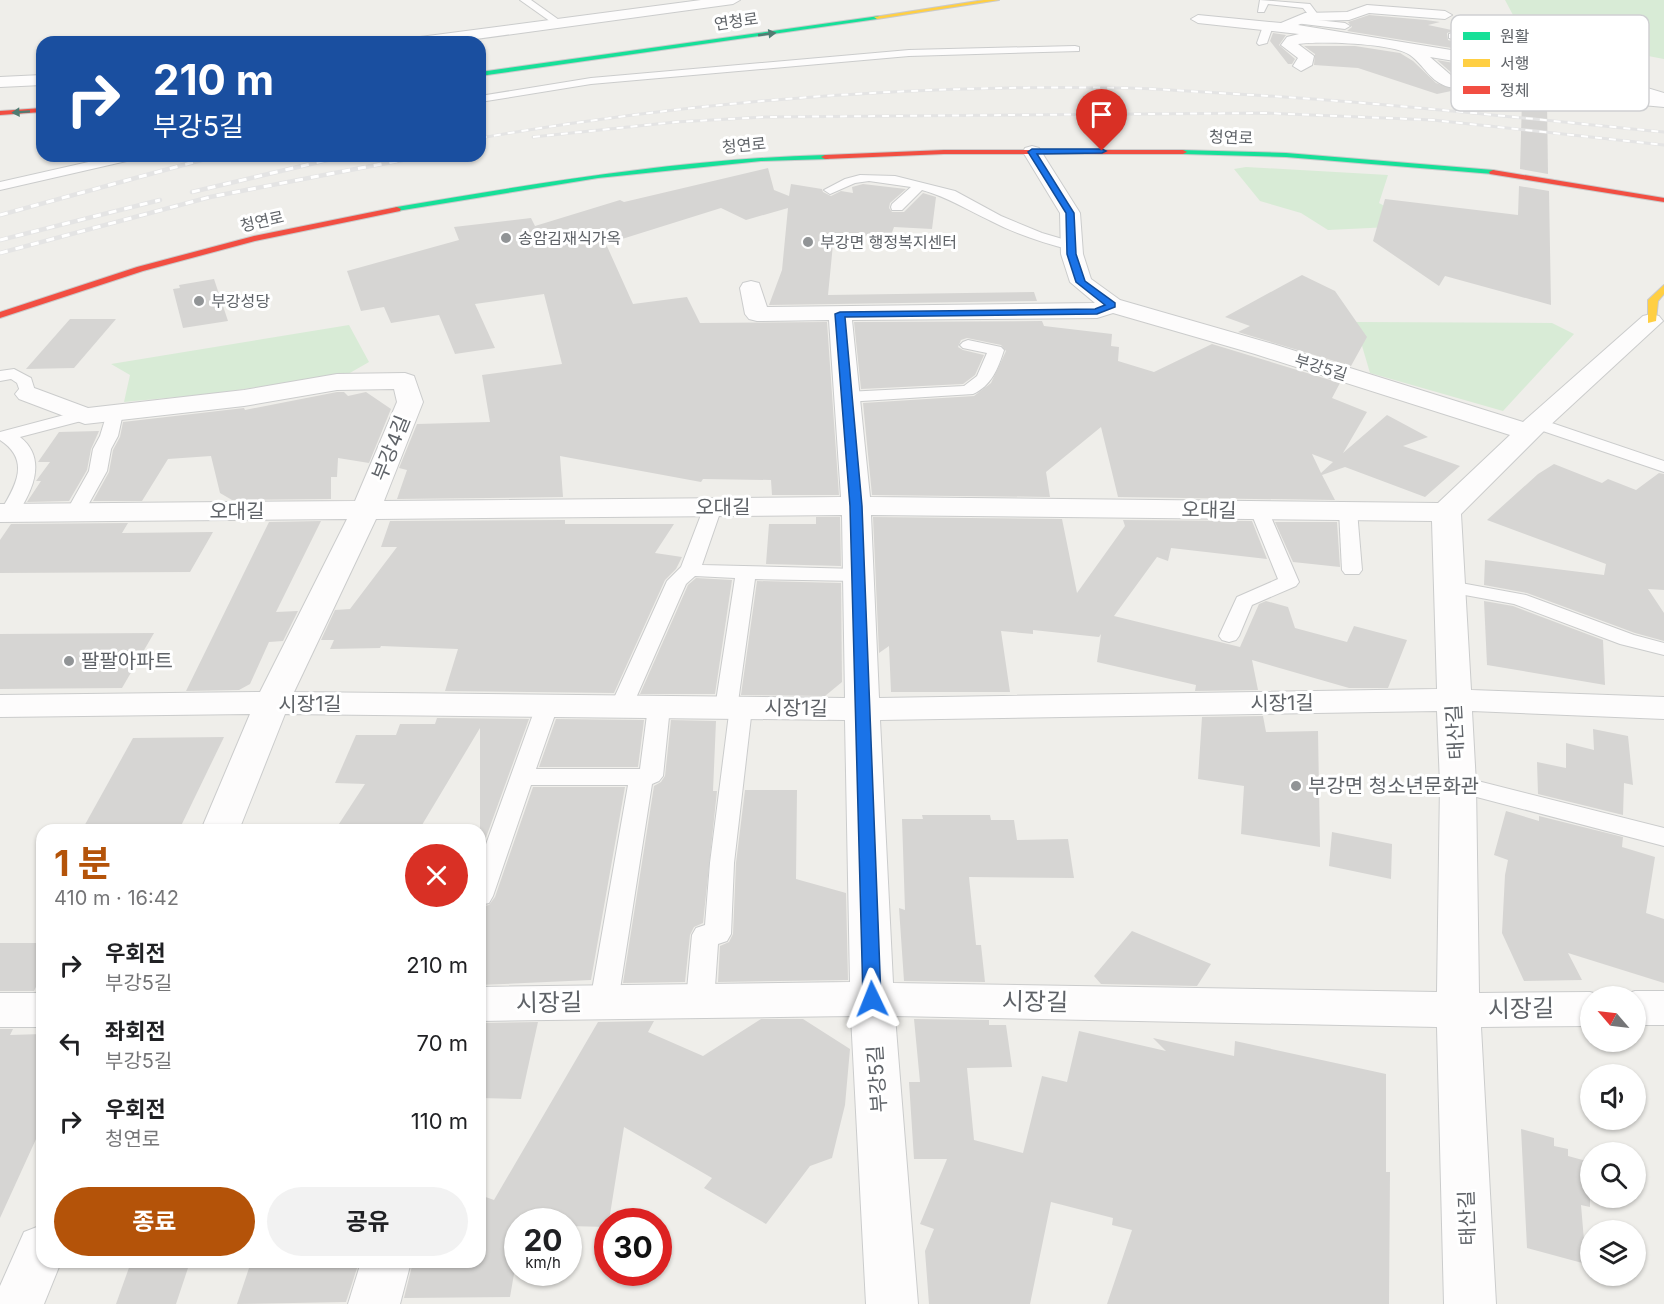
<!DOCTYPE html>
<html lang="ko">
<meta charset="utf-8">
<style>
body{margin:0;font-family:Inter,"Noto Sans KR",sans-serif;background:#f2f2f2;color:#202124;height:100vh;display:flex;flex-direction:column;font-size:22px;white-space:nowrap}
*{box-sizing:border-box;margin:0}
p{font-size:20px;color:#757577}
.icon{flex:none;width:33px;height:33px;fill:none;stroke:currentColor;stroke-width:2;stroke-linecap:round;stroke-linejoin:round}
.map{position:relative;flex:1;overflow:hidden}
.sheet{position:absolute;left:36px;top:824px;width:450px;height:444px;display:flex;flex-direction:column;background:#fff;border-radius:18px;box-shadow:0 2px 4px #0004}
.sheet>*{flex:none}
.hud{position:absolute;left:36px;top:36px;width:450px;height:126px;border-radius:18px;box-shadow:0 2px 4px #0004;background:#1a4fa0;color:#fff;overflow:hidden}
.needle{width:39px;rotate:298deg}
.controls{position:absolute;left:1580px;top:986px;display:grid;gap:12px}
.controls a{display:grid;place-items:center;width:66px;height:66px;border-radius:50%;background:#fff;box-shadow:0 2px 4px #0004;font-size:30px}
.speed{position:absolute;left:504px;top:1208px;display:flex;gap:12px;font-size:30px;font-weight:700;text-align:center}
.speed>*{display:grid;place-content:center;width:78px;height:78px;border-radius:50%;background:#fff;box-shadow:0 2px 4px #0004;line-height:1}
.speed small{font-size:15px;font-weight:400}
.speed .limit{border:9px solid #d22;background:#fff;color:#111}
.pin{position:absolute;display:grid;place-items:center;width:51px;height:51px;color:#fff;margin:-62px -26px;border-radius:50% 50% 50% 0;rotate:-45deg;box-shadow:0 0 6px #0007}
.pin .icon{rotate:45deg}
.me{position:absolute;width:66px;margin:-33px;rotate:358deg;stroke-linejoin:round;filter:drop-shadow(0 0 4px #0008)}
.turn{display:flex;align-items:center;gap:21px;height:126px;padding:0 18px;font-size:27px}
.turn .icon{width:78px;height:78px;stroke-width:2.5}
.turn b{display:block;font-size:42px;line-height:51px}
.round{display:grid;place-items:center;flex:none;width:63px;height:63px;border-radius:32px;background:#f2f2f2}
.summary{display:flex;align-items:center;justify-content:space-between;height:102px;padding:0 18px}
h1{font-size:36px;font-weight:700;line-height:45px;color:#b45309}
.action{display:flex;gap:12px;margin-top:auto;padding:12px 18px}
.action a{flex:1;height:69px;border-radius:36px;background:#b45309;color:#fff;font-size:24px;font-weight:700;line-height:69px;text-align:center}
.action a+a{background:#f2f2f2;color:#202124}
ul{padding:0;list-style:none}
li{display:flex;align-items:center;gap:18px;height:78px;padding:0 18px}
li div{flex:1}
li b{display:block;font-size:22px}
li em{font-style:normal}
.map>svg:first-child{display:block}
.green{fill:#d8ebd6}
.building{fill:#d6d5d3;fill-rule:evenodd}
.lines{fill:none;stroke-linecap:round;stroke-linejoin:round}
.lane-casing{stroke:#cbcccc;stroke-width:2}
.street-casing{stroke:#cbcccc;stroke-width:2}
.fast-casing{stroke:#cacacb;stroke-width:2}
.slow-casing{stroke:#cacacb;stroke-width:2}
.jam-casing{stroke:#cacacb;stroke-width:2}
.lane{fill:#fdfcfc;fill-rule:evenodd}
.street{fill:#fdfcfc;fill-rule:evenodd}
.fast{fill:#16e098;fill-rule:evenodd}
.slow{fill:#ffcf43;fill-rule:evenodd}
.jam{fill:#f24e42;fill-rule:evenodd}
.rail-far1-casing{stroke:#e4e4e4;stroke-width:3}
.rail-casing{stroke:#e4e4e4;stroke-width:4.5}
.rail-far1{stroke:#fff;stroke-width:2;stroke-dasharray:7;stroke-linecap:butt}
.rail{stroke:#fff;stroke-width:3;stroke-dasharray:8;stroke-linecap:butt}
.oneway{fill:#507c72}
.route{fill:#1a73e8;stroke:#114b97;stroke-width:1.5}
.poi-dot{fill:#919496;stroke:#fff;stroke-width:2}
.labels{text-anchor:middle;stroke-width:6;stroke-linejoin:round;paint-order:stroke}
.far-street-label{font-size:16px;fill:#5f6368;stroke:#fff}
.far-poi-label{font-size:16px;fill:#5f6368;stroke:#fff;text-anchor:start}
.street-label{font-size:20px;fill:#5f6368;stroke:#fff}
.poi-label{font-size:20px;fill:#5f6368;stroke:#fff;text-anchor:start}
.near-street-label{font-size:24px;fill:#5f6368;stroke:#fff}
.key{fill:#fff;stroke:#cfd0d2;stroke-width:1.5}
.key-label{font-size:16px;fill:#5f6368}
</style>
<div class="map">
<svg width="1664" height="1304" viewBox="0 0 1664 1304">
<rect width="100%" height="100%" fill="#efeeea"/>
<!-- green -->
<g class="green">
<polygon points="1505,0 1664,0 1664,59 1522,32"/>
<polygon points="1246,167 1388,175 1379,203 1401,215 1411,226 1328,230 1301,213 1260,201 1234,169"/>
<polygon points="1355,322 1552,323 1574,334 1503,411 1370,373"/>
<polygon points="349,325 369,362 348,374 209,394 124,402 130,375 111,364"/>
</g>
<!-- building -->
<g class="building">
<polygon points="1369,15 1426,20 1440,22 1428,25 1504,41 1502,44 1453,31 1447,33 1448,40 1495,55 1347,31 1352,27 1348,22"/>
<polygon points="1273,33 1286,35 1279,45 1295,59 1292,64 1288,64 1270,41"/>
<polygon points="1304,46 1355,46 1400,53 1413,61 1436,83 1456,90 1437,94 1358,68 1314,65 1315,54"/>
<polygon points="1437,60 1487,69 1481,77 1454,75"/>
<polygon points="1522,100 1547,101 1548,174 1520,169"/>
<polygon points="768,168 774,190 789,196 791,184 822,189 823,192 831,196 841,191 853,193 852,187 863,184 906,189 890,203 889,208 892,212 904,212 923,193 936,197 932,229 894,227 890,238 834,234 828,295 1034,292 1037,301 769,305 782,270 788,208 746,220 721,208 606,244 633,304 687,297 700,323 827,322 839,495 772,495 771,480 703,479 701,482 560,456 563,497 397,499 407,470 399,468 417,424 490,422 482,375 562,364 544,294 475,304 495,348 455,354 439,315 391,323 384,307 361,311 347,271 459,240 454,227 531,218 535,226 620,200 624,202"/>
<polygon points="1519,186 1549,191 1551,305 1445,276 1439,286 1373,241 1385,199 1518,215"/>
<polygon points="1302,275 1335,291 1367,337 1351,366 1238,332 1250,326 1225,317"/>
<polygon points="214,279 228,321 183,328 173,289 180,288 179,285"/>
<polygon points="70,319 116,319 74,368 26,369"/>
<path d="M1042,321L1044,326L1112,334L1111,346L1119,347L1118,361L1154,372L1212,344L1340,383L1332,398L1367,412L1343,453L1387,415L1428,437L1403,446L1460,466L1425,497L1345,467L1322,475L1335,500L1118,497L1101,427L1046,472L1050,497L872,495L863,403L974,396L991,383L1006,351L1001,345L967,338L961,340L958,347L963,350L984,355L975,375L963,384L861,389L854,322ZM1312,454L1333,462L1321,473Z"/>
<polygon points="337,392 344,392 348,396 366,392 391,409 369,463 338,458 337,477 331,477 331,499 232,500 220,493 211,456 168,459 142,501 93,501 109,472 113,450 120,437 123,422 244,408 245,410"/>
<polygon points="99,431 91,449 87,470 69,501 27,502 41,481 36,481 50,462 38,462 59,432"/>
<polygon points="1554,464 1602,483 1608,479 1636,490 1659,473 1664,474 1664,590 1648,589 1664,613 1664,641 1635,633 1527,593 1484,585 1485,560 1604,575 1606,564 1487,520 1538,474"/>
<polygon points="816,517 840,517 841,566 766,564 769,524 816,524"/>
<polygon points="873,517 1062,519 1077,593 1125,526 1123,520 1252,521 1267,559 1171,548 1168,561 1157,557 1114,616 1240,647 1259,604 1266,601 1288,607 1295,628 1347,642 1354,626 1407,640 1388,688 1349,688 1252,660 1258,690 1195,691 1196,685 1097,662 1101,634 1099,637 1033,630 1033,634 1001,631 1010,692 891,692 889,646 879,653"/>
<polygon points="565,520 565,524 674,524 655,553 682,557 676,569 665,580 614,693 445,691 458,649 381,646 380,648 330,649 334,640 321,640 335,610 350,609 397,547 381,547 390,521"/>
<polygon points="321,521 276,612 298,611 283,641 269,642 250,684 239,690 186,691 269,522"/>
<polygon points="1275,522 1337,522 1340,567 1293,562"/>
<polygon points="128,523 122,533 213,532 190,572 0,573 0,540 11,524"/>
<polygon points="696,578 732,580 715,694 640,694 688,585"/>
<polygon points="757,581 841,583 842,682 825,696 741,695"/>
<polygon points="1484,601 1513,606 1603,640 1605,685 1487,665"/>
<polygon points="154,633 122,688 0,689 0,634"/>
<polygon points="1263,716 1266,732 1318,731 1320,847 1241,834 1244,786 1198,779 1202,717"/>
<polygon points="437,718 529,719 480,854 480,728 419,830 335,830 365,784 335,783 356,735 396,735 400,724 435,724"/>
<polygon points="556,719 644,720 638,767 539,767"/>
<polygon points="671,720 716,721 713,791 717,791 703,923 694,927 690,935 685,982 623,983 654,786 661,782 665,776"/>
<polygon points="1593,729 1628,736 1633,785 1624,783 1623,815 1538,794 1537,762 1566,768 1566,743 1594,750"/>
<polygon points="224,737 179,830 82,830 133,738"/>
<polygon points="533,787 625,787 591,980 480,985 480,907 489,905 495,897"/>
<polygon points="745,790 797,790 796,879 846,893 848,980 718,982 720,946 729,942 733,934 736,863"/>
<polygon points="1506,811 1539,821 1539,816 1623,837 1622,847 1655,857 1646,913 1664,919 1664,983 1568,953 1582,980 1524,981 1502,933 1505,875 1508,860 1494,855"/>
<polygon points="922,815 990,815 991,820 1014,820 1017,840 1068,839 1074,878 969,877 976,945 981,945 985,982 904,981 899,908 905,910 902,819 923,819"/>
<polygon points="1332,832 1392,844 1391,879 1329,866"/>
<polygon points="1132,931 1211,964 1197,986 1101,984 1094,976"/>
<polygon points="0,943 42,943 42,975 34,991 0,991"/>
<polygon points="761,1019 803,1019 850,1049 845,1105 832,1158 810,1166 766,1224 704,1188 712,1178 624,1127 608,1227 568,1226 568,1221 518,1221 518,1251 510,1297 404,1298 413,1262 480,1262 480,1195 494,1200 598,1022 654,1021 648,1032 703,1056"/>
<polygon points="914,1019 989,1020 989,1025 1006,1025 1012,1067 967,1068 974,1140 1023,1153 1042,1076 1067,1082 1079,1031 1166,1051 1153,1038 1234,1056 1235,1041 1386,1074 1386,1172 1390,1172 1389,1304 1107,1304 1132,1230 1112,1225 1113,1218 1051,1202 1030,1304 929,1304 925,1251 934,1229 920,1224 947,1159 914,1159 909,1082 920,1082"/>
<polygon points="538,1022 521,1099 480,1098 480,1023"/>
<polygon points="0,1029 13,1029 10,1035 42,1034 42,1126 0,1218"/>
<polygon points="1521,1129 1554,1138 1554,1146 1568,1149 1568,1156 1590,1162 1590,1207 1581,1205 1586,1264 1527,1248"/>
<polygon points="131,1262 190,1262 176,1304 116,1304"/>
<polygon points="251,1262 359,1262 346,1302 237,1304"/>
</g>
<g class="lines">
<!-- lane casing -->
<g class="lane-casing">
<g id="lane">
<polygon points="520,0 531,0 562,22 554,24"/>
<polygon points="1260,0 1310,4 1319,16 1311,18 1303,8 1268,4 1264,12 1258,12"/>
<polygon points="1298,18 1345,23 1350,26 1345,29 1295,23 1293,21"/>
<polygon points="1268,23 1273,26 1267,43 1259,45 1257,43 1263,26"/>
<path d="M1452,33C1481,40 1517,45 1537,69L1528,71L1502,54L1449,38V34Z"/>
<polygon points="1075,46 1079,47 1079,51 909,56 591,84 480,102 480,96 591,78 909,50"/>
<polygon points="115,156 137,156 131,160 0,190 0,182"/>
<path d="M860,175L895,176L955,191L1001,216L1042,233L1076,243L1078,246L1071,250C1044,243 1016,234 991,221C967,210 948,197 922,190L902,210H892L891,207L892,204L911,187L869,181L855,183L830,194L824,190L845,179Z"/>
<path d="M968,340L1001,347L1004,350C998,369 991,386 973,394L846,402L838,397L846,392L964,386L977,376L987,353L963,348L960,345L963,342Z"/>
<polygon points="14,369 31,378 36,394 34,397 22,397 17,383 11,379 0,381 0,371"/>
<polygon points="115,408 123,413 118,436 111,449 107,471 82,516 68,516 66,512 89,471 93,449 100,436 107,413"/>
<path d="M83,410L91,415L89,419L20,437C48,459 32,492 16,516H2L0,512C16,486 31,460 0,440V432Z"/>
<polygon points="1537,418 1664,461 1664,472 1531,427 1529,423"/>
<polygon points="713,501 719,503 722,507 702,565 858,569 865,571 868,575 865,579 858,581 755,579 738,702 749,703 752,708 734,863 731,934 727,941 718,944 714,1001 710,1009 700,1012 690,1009 686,1001 692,935 696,928 705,925 710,863 729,714 718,713 715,708 735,578 695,576 686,584 632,707 629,712 621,714 613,712 610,707 667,581 681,567 704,507 707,503"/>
<polygon points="1259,504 1266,506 1268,510 1299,582 1296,586 1252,605 1239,636 1236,640 1229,642 1222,640 1219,636 1237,597 1278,579 1250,510 1252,506"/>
<polygon points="1348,505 1355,507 1357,511 1362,570 1359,574 1345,574 1342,570 1339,511 1341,507"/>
<polygon points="1450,581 1526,595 1634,635 1664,643 1664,655 1620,644 1514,604 1443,591 1440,587 1443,583"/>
<polygon points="547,699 555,701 558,706 536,769 640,769 648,707 651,702 659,700 667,702 670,707 663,776 659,781 652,784 618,1002 614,1010 604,1013 594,1010 590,1002 628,785 531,785 493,896 489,903 480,905 480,861 536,706 539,701"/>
<polygon points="1458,776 1664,828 1664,846 1450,790 1446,784 1450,778"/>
</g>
</g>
<!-- street casing -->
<g class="street-casing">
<g id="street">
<polygon points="701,0 740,0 733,4 454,42 412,42 420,37"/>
<path d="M1367,5L1445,11L1452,15L1445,19L1369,13L1349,20L1307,21L1298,25L1604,75L1664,93V107L1449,87C1430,82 1424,65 1410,55C1393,43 1319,41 1298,44L1314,56L1312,65L1301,71L1293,66L1298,58L1281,45L1287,37L1299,34L1198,23L1191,19L1198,15L1281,23L1305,13L1347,12ZM1430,57L1601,85L1630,94L1453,77Z"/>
<polygon points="42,75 42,85 0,87 0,77"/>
<path d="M1032,146L1039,148L1080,213L1083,254L1091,279L1120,300L1273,344L1523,422L1643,316L1651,314L1659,316L1663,321L1546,429L1461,514L1471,690L1664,697V719L1472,711L1476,784L1479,993L1590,992L1603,996H1590V1026L1481,1027L1496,1304H1444L1437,1027L895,1016L918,1304H866L851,1016L480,1021V987L850,982L845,720L285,714L239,830H201L250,714L0,717V695L260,692L347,519L0,522V504L355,501L397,402L394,389L337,390L244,406L85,424L19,399L15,394L19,389L28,386L37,389L88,408L244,390L337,374L405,373L414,376L423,402L384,501L841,497L829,320L757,321L749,319L745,314L740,288L743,283L751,281L759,283L767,307L1095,303L1070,282L1061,254L1060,213L1023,152L1025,148ZM1113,313L1255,354L1510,435L1438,503L870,497L852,320L1097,318ZM842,515L845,698L294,692L376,519ZM871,515L1432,521L1437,689L879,698ZM1437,711L1440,784L1437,992L893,983L880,720Z"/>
<polygon points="1635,991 1664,991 1664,1025 1635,1025 1635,996 1620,996"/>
<rect x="0" y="993" width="42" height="34"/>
<polygon points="42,1225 42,1262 61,1262 44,1304 0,1304 0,1286 24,1232"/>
<polygon points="361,1262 411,1262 400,1304 348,1304"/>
</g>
</g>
<!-- fast casing -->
<g class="fast-casing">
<g id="fast">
<polygon points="879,16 877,19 480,76 480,72"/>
<polygon points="1180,150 1286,153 1493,170 1497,172 1493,174 1286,157 1183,154 1180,154"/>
<path d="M825,155L829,157L828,159L761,161L598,178L397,211L393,209L397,207C539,183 681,159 825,155Z"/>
</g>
</g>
<!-- slow casing -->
<g class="slow-casing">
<g id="slow">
<polygon points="984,0 999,0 877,19 874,17"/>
<polygon points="1664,285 1664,294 1658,301 1656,321 1648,323 1648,300"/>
</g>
</g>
<!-- jam casing -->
<g class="jam-casing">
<g id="jam">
<polygon points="42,108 42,112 0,115 0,111"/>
<polygon points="944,150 1183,150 1187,152 1183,154 944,154 825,159 821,157 825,155"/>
<polygon points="1493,170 1664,198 1664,202 1490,174 1489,172"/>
<polygon points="397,207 401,209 400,211 255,241 143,271 0,318 0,312 137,267 254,236"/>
</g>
</g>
<!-- lane -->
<use href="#lane" class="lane"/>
<!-- street -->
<use href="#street" class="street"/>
<!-- fast -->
<use href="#fast" class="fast"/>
<!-- slow -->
<use href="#slow" class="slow"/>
<!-- jam -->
<use href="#jam" class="jam"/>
<!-- rail-far1 casing -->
<g class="rail-far1-casing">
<g id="rail-far1">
<polyline points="533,137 676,122 765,117 1266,113 1433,120 1664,145"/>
<path d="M480,138C694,101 911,84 1128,88C1164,89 1200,92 1236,94C1379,102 1521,118 1664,132"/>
</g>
</g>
<!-- rail casing -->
<g class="rail-casing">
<g id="rail">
<polyline points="192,192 344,156"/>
<polyline points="0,215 216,156"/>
<polyline points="0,240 160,200"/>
<polyline points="0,253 210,197 423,156"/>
</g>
</g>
<!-- rail-far1 -->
<use href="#rail-far1" class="rail-far1"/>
<!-- rail -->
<use href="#rail" class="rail"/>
</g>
<!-- one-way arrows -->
<defs><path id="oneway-solid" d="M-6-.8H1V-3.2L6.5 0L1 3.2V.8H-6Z" transform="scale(1.5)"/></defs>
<g class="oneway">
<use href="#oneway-solid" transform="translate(767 34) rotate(-8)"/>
<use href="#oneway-solid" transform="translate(21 112) rotate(176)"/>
</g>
<!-- route -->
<polygon class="route" points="1032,149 1102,149 1106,151 1102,153 1037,154 1074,213 1076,254 1085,281 1115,303 1115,307 1097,314 845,317 862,506 881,999 878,1003 872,1006 865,1003 863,999 850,506 835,314 840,312 1095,309 1105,305 1076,282 1067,254 1066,213 1028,152"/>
<!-- markers -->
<g class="poi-dot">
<circle cx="506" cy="238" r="6"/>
<circle cx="808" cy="242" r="6"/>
<circle cx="199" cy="301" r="6"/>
<circle cx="69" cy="661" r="6"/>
<circle cx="1296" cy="786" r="6"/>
</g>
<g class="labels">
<!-- far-street labels -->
<g class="far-street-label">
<text transform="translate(736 21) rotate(-8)" y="6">연청로</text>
<text transform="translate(1231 137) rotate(2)" y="6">청연로</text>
<text transform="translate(744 145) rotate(-5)" y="6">청연로</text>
<text transform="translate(262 221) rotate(-13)" y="6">청연로</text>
<text transform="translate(1321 367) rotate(17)" y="6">부강5길</text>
</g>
<!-- far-poi labels -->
<g class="far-poi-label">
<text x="518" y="244">송암김재식가옥</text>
<text x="820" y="248">부강면 행정복지센터</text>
<text x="211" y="307">부강성당</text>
</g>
<!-- street labels -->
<g class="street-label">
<text transform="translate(391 448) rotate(-68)" y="7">부강4길</text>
<text x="723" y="514">오대길</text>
<text transform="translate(1209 510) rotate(1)" y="7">오대길</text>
<text x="237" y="518">오대길</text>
<text transform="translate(1282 703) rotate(-1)" y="7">시장1길</text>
<text x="310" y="711">시장1길</text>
<text transform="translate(796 708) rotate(1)" y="7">시장1길</text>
<text transform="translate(1455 732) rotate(-93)" y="7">태산길</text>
<text transform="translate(877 1079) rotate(-94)" y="7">부강5길</text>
<text transform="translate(1467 1218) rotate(-92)" y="7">태산길</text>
</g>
<!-- poi labels -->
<g class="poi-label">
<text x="81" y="668">팔팔아파트</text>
<text x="1308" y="793">부강면 청소년문화관</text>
</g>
<!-- near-street labels -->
<g class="near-street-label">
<text transform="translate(1035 1002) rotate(1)" y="8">시장길</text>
<text transform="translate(549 1003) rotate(-1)" y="8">시장길</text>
<text transform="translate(1521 1009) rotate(-1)" y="8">시장길</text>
</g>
</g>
<!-- legend -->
<rect x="1451" y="15" width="198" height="96" rx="9" class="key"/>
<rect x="1463" y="32" width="27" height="8" fill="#16e098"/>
<rect x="1463" y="59" width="27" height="8" fill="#ffcf43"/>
<rect x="1463" y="86" width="27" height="8" fill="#f24e42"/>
<g class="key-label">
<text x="1500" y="42">원활</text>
<text x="1500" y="69">서행</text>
<text x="1500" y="96">정체</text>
</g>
</svg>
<div class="controls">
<a><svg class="needle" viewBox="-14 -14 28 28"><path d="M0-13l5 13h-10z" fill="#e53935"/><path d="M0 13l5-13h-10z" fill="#757577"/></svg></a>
<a><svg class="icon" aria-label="sound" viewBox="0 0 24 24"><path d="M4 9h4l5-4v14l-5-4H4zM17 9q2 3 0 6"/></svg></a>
<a><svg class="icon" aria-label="search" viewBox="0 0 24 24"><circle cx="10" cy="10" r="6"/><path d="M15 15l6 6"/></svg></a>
<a><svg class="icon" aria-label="layers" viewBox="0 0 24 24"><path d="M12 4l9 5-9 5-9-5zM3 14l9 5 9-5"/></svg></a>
</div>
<div class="speed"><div>20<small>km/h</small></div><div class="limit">30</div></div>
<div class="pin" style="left:1102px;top:151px;background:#d93025"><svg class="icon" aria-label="arrive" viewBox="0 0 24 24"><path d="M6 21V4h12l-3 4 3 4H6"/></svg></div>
<svg class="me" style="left:872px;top:999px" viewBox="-20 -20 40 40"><path d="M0-17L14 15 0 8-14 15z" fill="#1a73e8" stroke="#fff" stroke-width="4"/></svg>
<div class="hud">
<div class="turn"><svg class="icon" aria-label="right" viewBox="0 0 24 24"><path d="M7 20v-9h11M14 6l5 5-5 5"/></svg><div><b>210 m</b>부강5길</div></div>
</div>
<section class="sheet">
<div class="summary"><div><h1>1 분</h1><p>410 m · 16:42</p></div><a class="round" style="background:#d93025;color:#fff"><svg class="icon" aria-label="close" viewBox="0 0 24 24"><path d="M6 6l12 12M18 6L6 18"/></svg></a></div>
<ul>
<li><svg class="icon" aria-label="right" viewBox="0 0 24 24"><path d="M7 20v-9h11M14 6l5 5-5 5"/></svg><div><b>우회전</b><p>부강5길</p></div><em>210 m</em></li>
<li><svg class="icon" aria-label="left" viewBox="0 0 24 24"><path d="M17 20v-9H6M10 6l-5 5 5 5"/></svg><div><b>좌회전</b><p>부강5길</p></div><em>70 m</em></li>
<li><svg class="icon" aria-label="right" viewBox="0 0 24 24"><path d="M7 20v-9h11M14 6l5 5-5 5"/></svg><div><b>우회전</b><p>청연로</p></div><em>110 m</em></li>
</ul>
<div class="action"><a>종료</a><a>공유</a></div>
</section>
</div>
